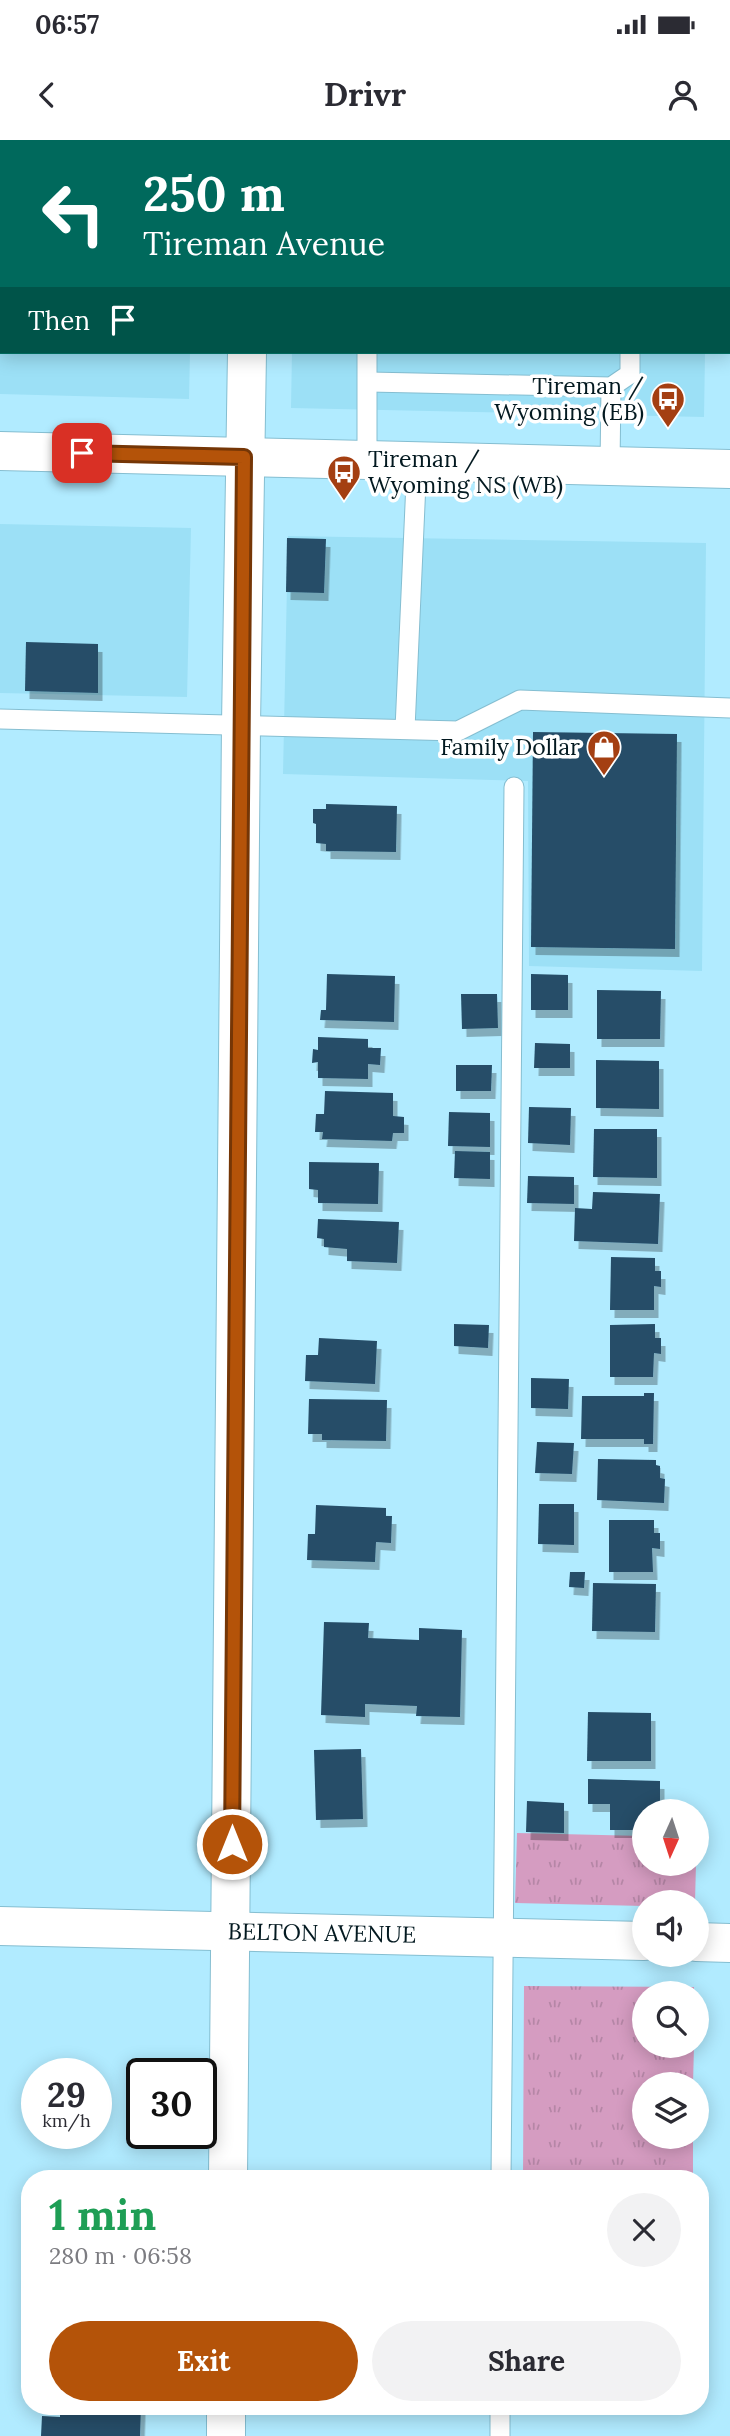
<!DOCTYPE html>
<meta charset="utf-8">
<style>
body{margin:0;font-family:Lora,serif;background:#f2f2f3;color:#2b2b33;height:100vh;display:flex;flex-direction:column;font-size:26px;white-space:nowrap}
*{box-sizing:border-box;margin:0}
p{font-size:23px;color:#7c7c81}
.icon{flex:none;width:38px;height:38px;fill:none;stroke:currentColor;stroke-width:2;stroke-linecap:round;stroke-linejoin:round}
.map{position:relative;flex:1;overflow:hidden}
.sheet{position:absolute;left:21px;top:2030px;width:688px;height:245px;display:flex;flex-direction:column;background:#fff;border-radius:28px;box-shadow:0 4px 18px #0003}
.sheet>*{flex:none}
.top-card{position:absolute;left:0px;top:0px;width:732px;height:214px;box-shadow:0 4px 18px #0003;background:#00695c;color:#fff;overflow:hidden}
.needle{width:46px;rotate:183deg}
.fabs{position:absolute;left:632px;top:1659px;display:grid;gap:14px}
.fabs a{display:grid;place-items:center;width:77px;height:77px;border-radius:50%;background:#fff;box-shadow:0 4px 18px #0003;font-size:35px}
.speed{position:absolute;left:21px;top:1918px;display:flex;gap:14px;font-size:35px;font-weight:700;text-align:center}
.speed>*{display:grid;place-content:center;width:91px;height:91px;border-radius:50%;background:#fff;box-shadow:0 4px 18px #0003;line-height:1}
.speed small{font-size:18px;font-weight:400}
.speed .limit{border:4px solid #111;border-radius:10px;background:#fff;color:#111}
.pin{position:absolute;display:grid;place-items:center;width:60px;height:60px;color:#fff;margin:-30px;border-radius:14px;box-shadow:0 4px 10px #0006}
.me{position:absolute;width:77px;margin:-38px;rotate:0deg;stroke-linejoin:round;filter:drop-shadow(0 0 5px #0008)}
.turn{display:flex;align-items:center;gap:24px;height:147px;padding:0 28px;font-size:32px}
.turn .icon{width:91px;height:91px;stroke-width:2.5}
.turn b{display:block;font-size:49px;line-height:60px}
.then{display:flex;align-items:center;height:66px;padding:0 28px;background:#0003;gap:14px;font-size:26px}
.round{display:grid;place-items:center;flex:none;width:74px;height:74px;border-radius:37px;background:#f2f2f3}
.overview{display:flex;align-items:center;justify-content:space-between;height:119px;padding:0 28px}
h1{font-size:42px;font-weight:800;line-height:52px;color:#1e9e55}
.button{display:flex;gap:14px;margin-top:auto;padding:14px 28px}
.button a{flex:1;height:80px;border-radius:42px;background:#b45309;color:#fff;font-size:28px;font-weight:800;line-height:80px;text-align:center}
.button a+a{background:#f2f2f3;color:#2b2b33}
.status{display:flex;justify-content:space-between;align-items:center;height:49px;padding:0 35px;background:#fff;direction:ltr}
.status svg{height:19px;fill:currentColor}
header{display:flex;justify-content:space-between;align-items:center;height:91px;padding:0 28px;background:#fff;font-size:32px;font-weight:800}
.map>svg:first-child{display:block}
.built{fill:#9ce0f6}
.grass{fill:url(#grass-tufts)}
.building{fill:#254d68;filter:url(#shadow)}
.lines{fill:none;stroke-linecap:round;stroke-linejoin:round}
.service-casing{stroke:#85bed1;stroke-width:21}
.minor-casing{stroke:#85bed1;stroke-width:40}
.tertiary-casing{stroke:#85bed1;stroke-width:40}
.service{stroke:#fff;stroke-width:19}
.minor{stroke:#fff;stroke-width:38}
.tertiary{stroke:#fff;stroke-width:38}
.route-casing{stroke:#753606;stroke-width:18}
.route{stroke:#b45309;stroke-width:12}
.labels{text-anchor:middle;stroke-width:7;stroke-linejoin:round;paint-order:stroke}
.poi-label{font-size:23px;fill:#031920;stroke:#fff;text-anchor:end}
.street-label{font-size:23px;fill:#031920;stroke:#fff}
</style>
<div class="status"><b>06:57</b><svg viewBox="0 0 49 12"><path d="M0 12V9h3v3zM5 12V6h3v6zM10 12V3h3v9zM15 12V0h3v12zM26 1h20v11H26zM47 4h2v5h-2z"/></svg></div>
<header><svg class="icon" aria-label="back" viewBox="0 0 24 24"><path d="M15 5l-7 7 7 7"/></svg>Drivr<svg class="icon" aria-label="person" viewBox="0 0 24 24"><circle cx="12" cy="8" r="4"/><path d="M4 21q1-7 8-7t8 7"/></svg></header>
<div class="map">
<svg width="730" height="2296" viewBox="0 0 730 2296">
<defs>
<pattern id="grass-tufts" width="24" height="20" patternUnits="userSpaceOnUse" patternTransform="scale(1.75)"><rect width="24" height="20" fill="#d59cc1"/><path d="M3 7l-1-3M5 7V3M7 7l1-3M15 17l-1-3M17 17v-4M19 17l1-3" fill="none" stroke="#b586a6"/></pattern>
<filter id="shadow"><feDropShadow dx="4.5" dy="8" stdDeviation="0" flood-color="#0004"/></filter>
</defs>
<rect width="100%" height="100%" fill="#b1ebff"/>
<!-- built -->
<g class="built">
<polygon points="529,0 711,0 529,2"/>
<polygon points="0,53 2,212 190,212 189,259 0,254"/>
<polygon points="292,212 705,212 704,277 291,268"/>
<polygon points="0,384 191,388 187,557 0,553"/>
<polygon points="288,396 706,403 702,831 529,826 528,641 283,634"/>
</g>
<!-- grass -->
<g class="grass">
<polygon points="517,1693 644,1696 644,1724 696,1724 695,1762 644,1762 644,1766 515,1763"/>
<polygon points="524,1846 694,1847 694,1853 644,1853 644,1906 694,1906 693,1944 644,1944 644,1997 693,1997 693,2039 523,2039"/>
</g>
<!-- building -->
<g class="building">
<polygon points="287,398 326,399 324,453 286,452"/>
<polygon points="26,502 98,504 98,553 25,551"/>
<polygon points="533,592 677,594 675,809 531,807"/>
<polygon points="326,664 397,666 396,712 326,711 326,704 316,703 316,684 313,683 313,669 326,669"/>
<polygon points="327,834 395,836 394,882 320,880 321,870 326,870"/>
<polygon points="531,834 568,835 568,870 531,870"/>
<polygon points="597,850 661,851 660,899 597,899"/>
<polygon points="461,854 497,854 498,888 462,889"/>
<polygon points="318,897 368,899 368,908 381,908 380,925 368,924 368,939 318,938 318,922 312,923 313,909 318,910"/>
<polygon points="535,903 570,904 570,928 534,928"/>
<polygon points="596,920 659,921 659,969 596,968"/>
<polygon points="456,925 492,925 491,951 456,951"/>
<polygon points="325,951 393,953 393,976 404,977 404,993 393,993 392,1001 322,999 323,992 315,992 316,974 324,974"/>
<polygon points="529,967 571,968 570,1005 528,1003"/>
<polygon points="449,972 490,973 490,1007 448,1006"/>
<polygon points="594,989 657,989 657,1038 593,1037"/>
<polygon points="455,1011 490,1012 490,1039 454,1038"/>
<polygon points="309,1022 379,1023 378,1064 318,1063 318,1050 309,1049"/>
<polygon points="528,1036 574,1037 574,1064 527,1063"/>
<polygon points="593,1052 660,1054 658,1104 574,1101 575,1068 592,1069"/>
<polygon points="318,1079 399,1082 397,1123 347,1121 347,1109 324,1107 324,1099 317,1098"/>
<polygon points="611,1117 655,1118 655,1131 661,1131 661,1147 654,1146 654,1170 610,1170"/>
<polygon points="454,1184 489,1185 488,1208 454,1206"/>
<polygon points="655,1184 655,1198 661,1198 661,1214 654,1213 653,1237 610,1237 610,1185"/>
<polygon points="319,1198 377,1201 375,1244 305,1241 306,1215 318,1215"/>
<polygon points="531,1238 569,1239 568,1269 531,1268"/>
<polygon points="644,1253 654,1253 653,1304 644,1304 644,1299 581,1299 582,1256 644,1256"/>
<polygon points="309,1259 387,1260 386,1301 322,1300 322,1294 308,1294"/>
<polygon points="537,1302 574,1303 572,1334 535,1333"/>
<polygon points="598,1319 656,1320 656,1325 660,1326 660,1338 665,1339 664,1363 597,1360"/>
<polygon points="539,1364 574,1364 574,1405 538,1404"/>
<polygon points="316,1365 386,1368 386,1376 392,1376 391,1403 376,1402 375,1422 307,1420 308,1394 315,1394"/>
<polygon points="609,1380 654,1380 654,1393 660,1393 660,1409 652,1408 653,1432 609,1432"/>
<polygon points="570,1432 585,1432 584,1448 569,1447"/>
<polygon points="593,1443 656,1444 655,1492 592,1491"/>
<polygon points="324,1482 369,1483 368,1498 419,1500 419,1488 462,1490 460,1577 416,1576 417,1566 365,1564 365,1577 321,1575"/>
<polygon points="588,1572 651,1573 651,1621 587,1621"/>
<polygon points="361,1609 363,1679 316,1680 314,1610"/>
<polygon points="588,1639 660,1641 660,1666 653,1665 653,1671 644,1671 644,1690 610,1690 610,1664 588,1664"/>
<polygon points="527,1661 564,1663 564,1693 526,1692"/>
<polygon points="60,2266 141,2266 140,2296 41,2296 42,2276 60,2277"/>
</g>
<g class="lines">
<!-- service casing -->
<g class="service-casing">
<g id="service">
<polyline points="516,2 516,0"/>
<polyline points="0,47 2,47"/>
<polyline points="367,212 367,319"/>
<polyline points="369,242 611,247 630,234 630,212"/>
<polyline points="610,326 611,247"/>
<polyline points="0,579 458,591 520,560 730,568"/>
<polyline points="405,589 417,320"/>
<polyline points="501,2039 514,647"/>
<polyline points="500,2296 500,2266"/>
</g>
</g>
<!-- minor casing -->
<g class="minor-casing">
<g id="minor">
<polyline points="252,2 252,0"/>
<polyline points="0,1786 644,1801"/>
<polyline points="696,1802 730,1803"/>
<polyline points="228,2039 241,585 247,212"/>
<polyline points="226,2296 226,2266"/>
</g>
</g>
<!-- tertiary casing -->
<g class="tertiary-casing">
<polyline id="tertiary" points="0,311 730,329"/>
</g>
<!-- service -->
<use href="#service" class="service"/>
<!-- minor -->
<use href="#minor" class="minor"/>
<!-- tertiary -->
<use href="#tertiary" class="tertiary"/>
</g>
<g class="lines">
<!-- route casing -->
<g class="route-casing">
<polyline id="route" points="82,313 244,317 232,1704"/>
</g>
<!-- route -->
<use href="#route" class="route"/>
</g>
<!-- icons -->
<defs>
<g id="bus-pin" transform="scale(1.75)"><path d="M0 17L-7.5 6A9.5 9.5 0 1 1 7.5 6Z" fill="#a43f12" stroke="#fff"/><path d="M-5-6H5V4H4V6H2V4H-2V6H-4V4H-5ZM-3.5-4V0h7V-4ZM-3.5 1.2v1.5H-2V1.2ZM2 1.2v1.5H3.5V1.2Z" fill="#fff"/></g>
<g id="shop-pin" transform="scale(1.75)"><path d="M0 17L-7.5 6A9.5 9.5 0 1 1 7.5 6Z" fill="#a43f12" stroke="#fff"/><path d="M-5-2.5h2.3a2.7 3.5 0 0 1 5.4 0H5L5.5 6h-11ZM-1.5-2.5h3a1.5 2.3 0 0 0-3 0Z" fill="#fff"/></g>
</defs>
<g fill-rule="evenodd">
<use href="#bus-pin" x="668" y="259"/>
<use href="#bus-pin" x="344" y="332"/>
<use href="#shop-pin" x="604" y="607"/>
</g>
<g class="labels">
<!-- poi labels -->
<g class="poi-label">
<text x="644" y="254">Tireman /<tspan x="644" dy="26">Wyoming (EB)</tspan></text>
<text x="368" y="327" text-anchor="start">Tireman /<tspan x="368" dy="26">Wyoming NS (WB)</tspan></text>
<text x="580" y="615">Family Dollar</text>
</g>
<!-- street labels -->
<g class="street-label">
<text transform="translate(322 1793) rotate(1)" y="8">BELTON AVENUE</text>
</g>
</g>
</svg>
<div class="fabs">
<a><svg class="needle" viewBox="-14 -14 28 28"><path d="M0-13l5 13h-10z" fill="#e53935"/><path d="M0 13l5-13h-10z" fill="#7c7c81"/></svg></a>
<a><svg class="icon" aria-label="sound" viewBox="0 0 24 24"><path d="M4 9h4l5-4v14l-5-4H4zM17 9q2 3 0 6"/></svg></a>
<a><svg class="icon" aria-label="search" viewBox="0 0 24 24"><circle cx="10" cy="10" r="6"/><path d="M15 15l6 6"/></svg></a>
<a><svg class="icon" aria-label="layers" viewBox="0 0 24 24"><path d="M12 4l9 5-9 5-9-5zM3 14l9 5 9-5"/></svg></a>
</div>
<div class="speed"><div>29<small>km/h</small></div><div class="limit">30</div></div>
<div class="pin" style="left:82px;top:313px;background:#d93025"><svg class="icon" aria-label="arrive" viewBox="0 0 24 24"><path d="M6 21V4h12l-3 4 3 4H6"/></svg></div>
<svg class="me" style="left:232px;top:1704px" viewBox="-20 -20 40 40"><circle r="17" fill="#b45309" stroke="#fff" stroke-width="3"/><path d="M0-11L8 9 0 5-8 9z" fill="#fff"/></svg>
<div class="top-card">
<div class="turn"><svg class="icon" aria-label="left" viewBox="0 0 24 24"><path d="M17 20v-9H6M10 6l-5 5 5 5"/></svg><div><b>250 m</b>Tireman Avenue</div></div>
<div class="then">Then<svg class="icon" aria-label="arrive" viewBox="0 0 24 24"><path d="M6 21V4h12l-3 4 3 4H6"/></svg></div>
</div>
<section class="sheet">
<div class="overview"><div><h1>1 min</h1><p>280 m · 06:58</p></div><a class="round"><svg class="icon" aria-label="close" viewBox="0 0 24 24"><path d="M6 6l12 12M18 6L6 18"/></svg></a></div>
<div class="button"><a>Exit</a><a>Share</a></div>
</section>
</div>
